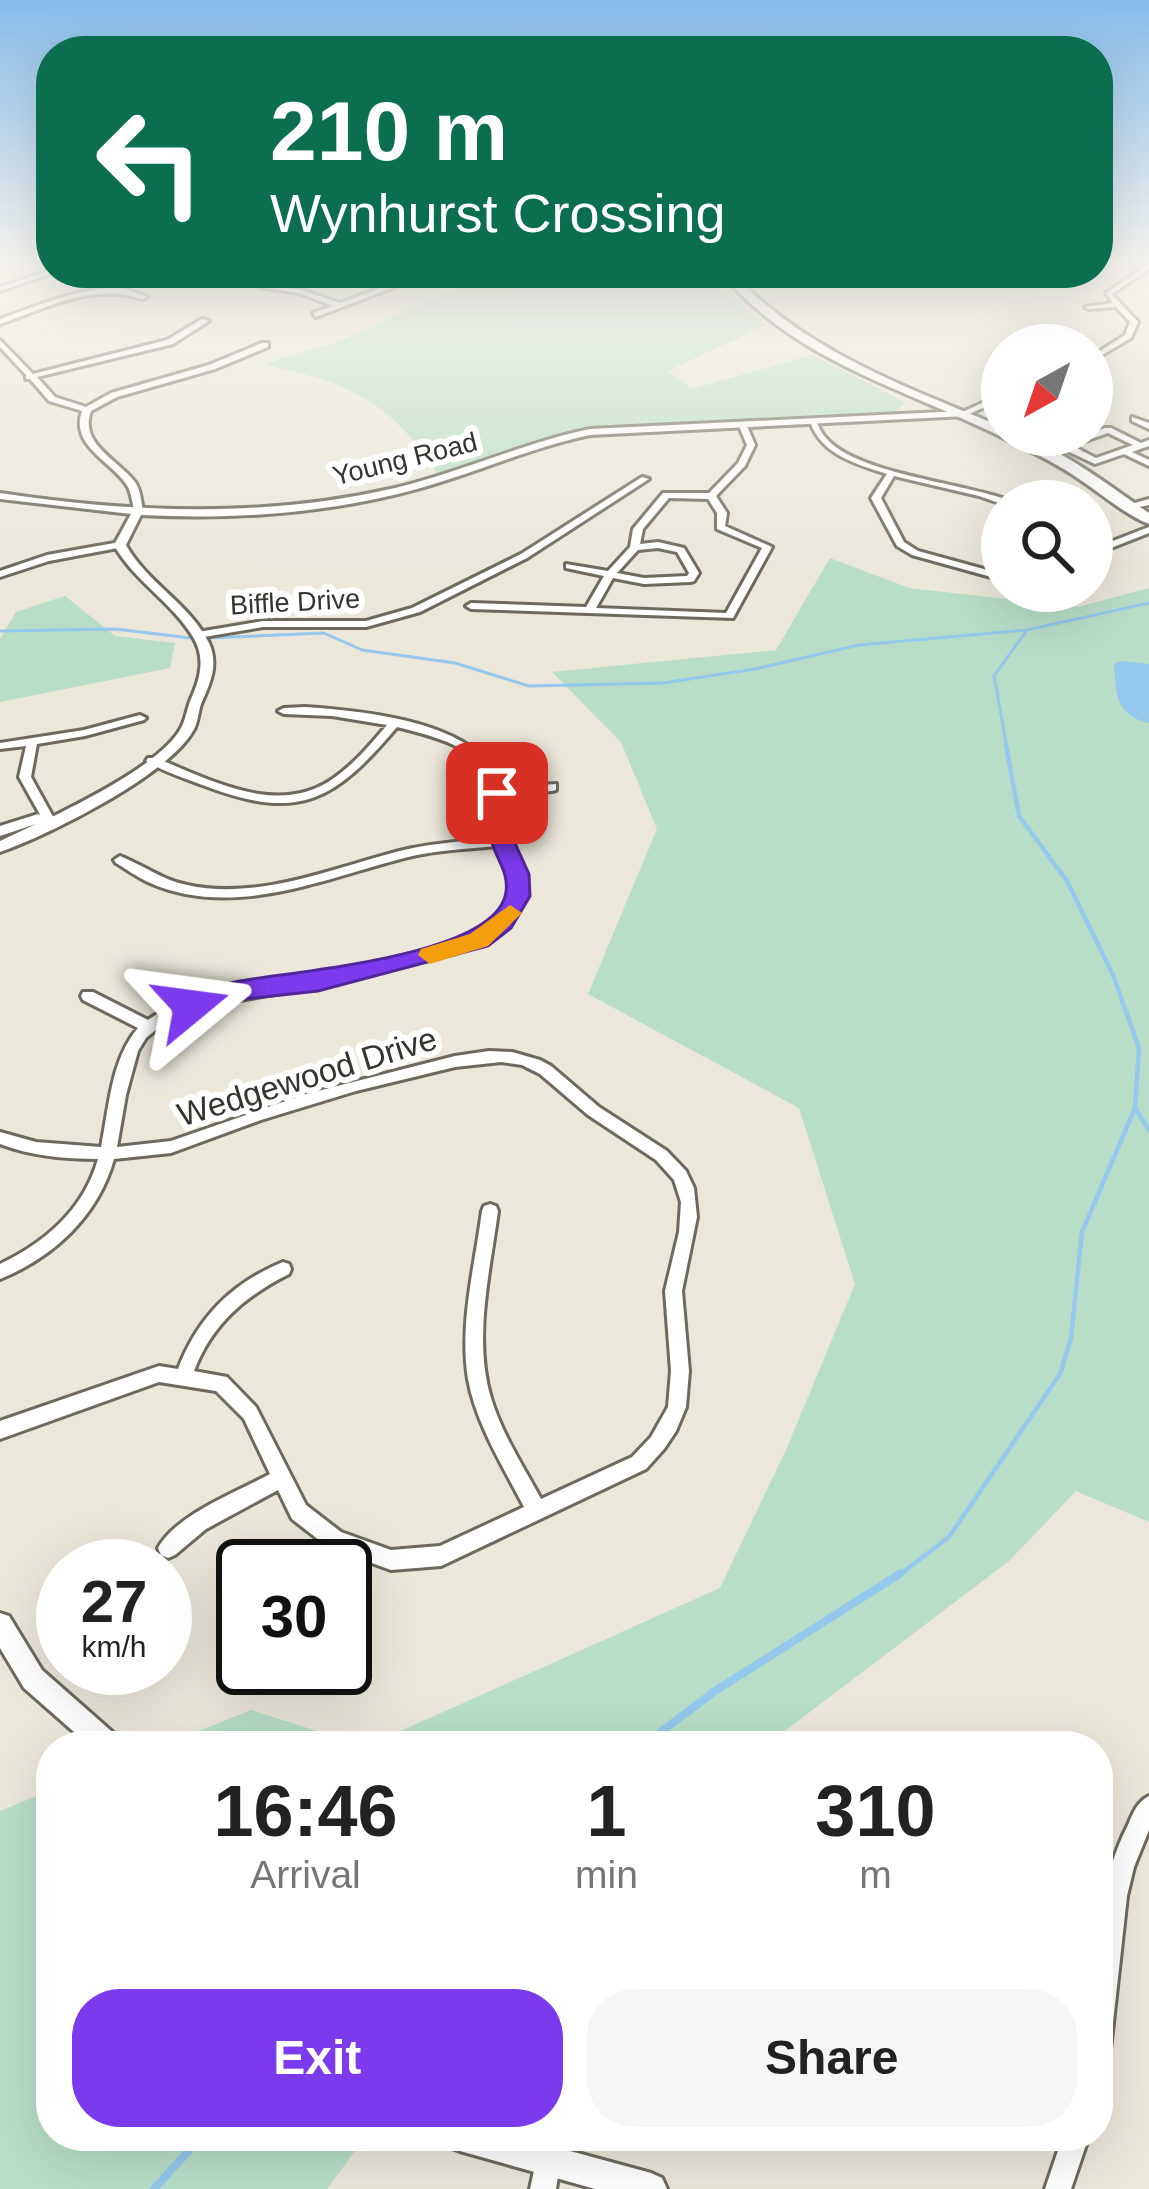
<!DOCTYPE html>
<style>
body{margin:0;font-family:Helvetica,sans-serif;background:#f6f6f6;color:#222;height:100vh;display:flex;flex-direction:column;font-size:45px;white-space:nowrap}
*{box-sizing:border-box;margin:0}
p{font-size:39px;color:#767676}
.icon{flex:none;width:66px;height:66px;fill:none;stroke:currentColor;stroke-width:2;stroke-linecap:round;stroke-linejoin:round}
.map{position:relative;flex:1;overflow:hidden}
.sheet{position:absolute;left:36px;top:1731px;width:1077px;height:420px;display:flex;flex-direction:column;background:#fff;border-radius:48px;box-shadow:0 12px 48px #0002}
.sheet>*{flex:none}
.guide{position:absolute;left:36px;top:36px;width:1077px;height:252px;border-radius:48px;box-shadow:0 12px 48px #0002;background:#0b6e4f;color:#fff;overflow:hidden}
.needle{width:78px;rotate:220deg}
.fabs{position:absolute;left:981px;top:324px;display:grid;gap:24px}
.fabs a{display:grid;place-items:center;width:132px;height:132px;border-radius:50%;background:#fff;box-shadow:0 12px 48px #0002;font-size:60px}
.speed{position:absolute;left:36px;top:1539px;display:flex;gap:24px;font-size:60px;font-weight:700;text-align:center}
.speed>*{display:grid;place-content:center;width:156px;height:156px;border-radius:50%;background:#fff;box-shadow:0 12px 48px #0002;line-height:1}
.speed small{font-size:30px;font-weight:400}
.speed .limit{border:6px solid #111;border-radius:18px;background:#fff;color:#111}
.pin{position:absolute;display:grid;place-items:center;width:102px;height:102px;color:#fff;margin:-51px;border-radius:24px;box-shadow:0 6px 18px #0006}
.me{position:absolute;width:132px;margin:-66px;rotate:74deg;stroke-linejoin:round;filter:drop-shadow(0 0 9px #0008)}
.turn{display:flex;align-items:center;gap:42px;height:252px;padding:0 36px;font-size:54px}
.turn .icon{width:156px;height:156px;stroke-width:2.5}
.turn b{display:block;font-size:84px;line-height:102px}
.eta{display:flex;justify-content:space-evenly;align-items:center;height:204px;text-align:center}
.eta b{font-size:72px;font-weight:800;line-height:84px}
.button{display:flex;gap:24px;margin-top:auto;padding:24px 36px}
.button a{flex:1;height:138px;border-radius:48px;background:#7c3aed;color:#fff;font-size:48px;font-weight:800;line-height:138px;text-align:center}
.button a+a{background:#f6f6f6;color:#222}
.map>svg:first-child{display:block}
.green{fill:#b8dec8}
.water{fill:#94c8ec}
.lines{fill:none;stroke-linecap:round;stroke-linejoin:round}
.stream-far2{stroke:#94c8ec;stroke-width:3}
.stream-far1{stroke:#94c8ec;stroke-width:4.5}
.stream{stroke:#94c8ec;stroke-width:8}
.minor-casing{stroke:#6d6a5d;stroke-width:6}
.tertiary-casing{stroke:#6d6a5d;stroke-width:6}
.primary-casing{stroke:#6d6a5d;stroke-width:6}
.minor{fill:#fff;fill-rule:evenodd}
.tertiary{fill:#fff;fill-rule:evenodd}
.primary{fill:#fff;fill-rule:evenodd}
.route{fill:#7c3aed;stroke:#51269a;stroke-width:3}
.slow{fill:#f59e0b}
.labels{text-anchor:middle;stroke-width:12;stroke-linejoin:round;paint-order:stroke}
.far-street-label{font-size:27px;fill:#35342e;stroke:#fff}
.street-label{font-size:33px;fill:#35342e;stroke:#fff}
</style>
<div class="map">
<svg width="1149" height="2189" viewBox="0 0 1149 2189">
<rect width="100%" height="100%" fill="#ebe7d9"/>
<!-- green -->
<g class="green">
<path d="M487,273H658L666,280L717,286L766,325L668,371L692,389L812,355L905,402L894,415L585,430L533,441L438,475C390,399 349,384 264,364L340,341Z"/>
<polygon points="830,558 909,588 1078,607 1149,588 1149,1522 1076,1491 1009,1561 765,1746 367,1746 720,1588 786,1450 855,1284 799,1108 588,994 657,829 621,742 552,672 776,650"/>
<polygon points="65,596 115,636 175,643 170,668 0,702 0,639 16,612"/>
<polygon points="251,1710 364,1746 162,1746"/>
<polygon points="51,1790 51,2136 366,2136 327,2189 0,2189 0,1811"/>
</g>
<!-- water -->
<path class="water" d="M1121,661L1149,664V723C1116,716 1116,694 1114,664Z"/>
<g class="lines">
<!-- stream-far2 -->
<g class="stream-far2">
<polyline points="0,631 115,629 191,638"/>
<polyline points="208,638 324,633 362,650 455,663 529,686 663,683 755,669 859,645 1027,630"/>
<polyline points="1007,748 994,676 1027,630 1149,603"/>
</g>
<!-- stream-far1 -->
<g class="stream-far1">
<polyline points="1006,745 1019,816 1067,881 1113,975 1139,1048 1135,1108 1149,1130"/>
<polyline points="898,1576 949,1537 1060,1374 1071,1338 1082,1232 1135,1108"/>
</g>
<!-- stream -->
<g class="stream">
<polyline points="642,1746 715,1691 901,1573"/>
<polyline points="154,2189 202,2136"/>
</g>
<!-- minor casing -->
<g class="minor-casing">
<g id="minor">
<polygon points="1149,264 1149,269 1112,294 1138,322 1131,338 1092,361 1092,356 1125,335 1130,322 1116,307 1089,309 1085,307 1113,303 1106,293"/>
<polygon points="51,270 53,273 0,291 0,287"/>
<path d="M275,273L421,280L436,273H445L422,284L401,283L400,285L316,317L313,313L333,306L299,293L259,287V285ZM282,275H283L396,282L340,303L302,290L267,285Z"/>
<path d="M108,288L126,289L147,297L143,299C89,283 50,307 0,324V319C36,306 69,292 108,288Z"/>
<path d="M202,319L209,321L173,344L37,377L55,397L86,407L111,393L209,365L262,343H268V347L215,369L117,397L91,411C79,444 117,459 135,482C141,491 141,501 143,511L135,513C132,504 132,492 126,484C109,460 70,445 82,411L49,401L30,379H26V375L0,347V340L33,374L167,340Z"/>
<polygon points="1002,394 1002,399 965,416 958,414"/>
<polygon points="1132,417 1149,423 1149,429 1132,421"/>
<path d="M810,421H816C819,427 821,433 826,438C855,473 960,483 1005,499L1007,501H1002V504L979,496L894,476L881,498L904,542L918,551L1002,574V580L912,555L897,546L871,498L887,474C856,464 820,454 810,421Z"/>
<path d="M743,423L747,426L755,445L745,466L716,496L727,513L725,526L772,547L733,618L471,609L466,606L471,603L586,607L604,576L566,568V564L608,571L630,547L633,529L663,493H709L738,463L747,445L739,426ZM669,498L708,499L717,513V529L762,548L726,613L596,608L613,578L644,584L691,582L694,581L699,573L684,548L658,542L640,544L643,529ZM658,548L677,552L689,573L687,576L644,578L617,573L638,550Z"/>
<path d="M1105,428H1111L1141,443L1149,440V446L1132,452L1149,460V466L1124,454L1095,464L1042,439L1023,445L1019,442C1050,428 1067,444 1096,458L1133,445L1108,433L1074,445L1070,442Z"/>
<polygon points="642,477 649,479 527,558 420,612 366,627 263,627 198,638 193,635 198,632 263,621 366,621 412,608 521,554"/>
<polygon points="1149,499 1149,505 1129,509 1124,506"/>
<polygon points="1149,527 1149,533 1111,548 1092,552 1092,546 1105,544"/>
<polygon points="120,542 123,543 123,547 49,561 0,577 0,571 47,555"/>
<path d="M305,707C362,711 484,721 502,788L556,784V790L552,791L503,795L508,840L523,887L520,906L504,929L484,943L456,953L322,986L204,1006L163,1024L146,1038L138,1051L126,1095L117,1147L171,1141L306,1094L455,1056L489,1051L512,1052L540,1060L551,1066L599,1107L667,1151L686,1171L694,1188L697,1217L682,1291L689,1371L686,1407L676,1431L664,1449L646,1469L441,1566L391,1570L328,1547L292,1519L278,1490L206,1529L175,1555L168,1558L161,1555L158,1548C177,1514 237,1492 270,1474L244,1419L216,1391L159,1382L0,1439V1421L159,1366L178,1369C198,1317 232,1283 283,1262L289,1264L291,1269L289,1274C245,1296 212,1324 194,1371L227,1377L256,1407L306,1505L341,1532L391,1550L440,1546L524,1507C503,1466 476,1424 468,1379C459,1324 475,1265 482,1211L484,1206L490,1204L496,1206L498,1211C490,1272 473,1338 491,1398C502,1434 523,1466 541,1499L632,1457L651,1437L668,1407L671,1371L665,1291L679,1232L681,1202L674,1180L656,1160L588,1115L540,1074L522,1065L501,1062L455,1067L356,1091L261,1120L171,1153L114,1159C98,1216 54,1257 0,1279V1264C46,1242 84,1209 98,1159C65,1159 31,1156 0,1144V1132L36,1142L101,1147C109,1108 111,1059 138,1028L83,1000L81,996L83,992H93L148,1020C196,985 262,987 318,977C351,971 384,960 417,953C449,945 490,940 506,908C516,887 505,866 498,846C466,849 435,850 404,858C323,879 231,920 148,882C137,877 126,869 116,863L114,860L120,856C143,865 162,880 187,885C259,901 335,867 404,850C434,843 465,841 495,838C492,818 494,798 488,779C477,745 428,735 397,727C336,799 301,822 208,787C187,779 164,772 146,761L148,758H156C211,780 279,818 334,778C355,763 371,744 387,725L332,716L284,714L278,711L284,708Z"/>
<polygon points="140,715 146,718 144,720 85,736 37,744 31,777 57,824 55,827 47,827 19,777 26,746 0,749 0,743 84,730"/>
<path d="M1149,1796V1830L1134,1867L1127,1896L1110,2050L1107,2059L1098,2062C1098,1983 1090,1898 1128,1825C1133,1813 1137,1802 1149,1796Z"/>
<polygon points="1063,2136 1089,2136 1071,2189 1045,2189"/>
<polygon points="548,2144 557,2148 561,2157 556,2189 530,2189 539,2148"/>
</g>
</g>
<!-- tertiary casing -->
<g class="tertiary-casing">
<g id="tertiary">
<path d="M962,411L966,412V416L590,435C533,447 480,471 424,487C333,513 236,520 141,515L126,545C147,583 190,604 209,643C219,665 210,684 201,704C198,713 198,723 193,731C167,776 49,835 0,852V841L36,824L0,836V826L38,814L43,816L44,821C80,803 165,762 182,726C186,718 187,708 191,699C200,679 206,658 193,637C172,602 134,581 114,545L131,514L0,499V493C132,513 265,518 395,488C462,472 523,443 590,429Z"/>
<polygon points="0,1613 9,1616 42,1670 118,1737 122,1746 90,1746 24,1688 0,1648"/>
<polygon points="445,2136 515,2136 651,2173 662,2178 667,2189 595,2189 460,2151 449,2147"/>
</g>
</g>
<!-- primary casing -->
<g class="primary-casing">
<path id="primary" d="M721,273H732C806,352 904,386 1002,427V435C1047,435 1111,488 1149,513V524C1124,514 1102,494 1079,479C1057,463 1030,451 1006,439C905,388 797,363 721,273Z"/>
</g>
<!-- minor -->
<use href="#minor" class="minor"/>
<!-- tertiary -->
<use href="#tertiary" class="tertiary"/>
<!-- primary -->
<use href="#primary" class="primary"/>
</g>
<!-- sky -->
<linearGradient id="sky" x2="0" y2="1"><stop stop-color="#86bcea"/><stop offset="0.46" stop-color="#f6f4ee"/><stop offset="1" stop-color="#f6f4ee" stop-opacity="0"/></linearGradient>
<rect width="1149" height="569" fill="url(#sky)"/>
<!-- route -->
<path class="route" d="M497,786L508,793L514,841L529,874L530,896L511,928L488,946L318,991L236,1000L191,1016L182,1013L178,1006L182,1000C199,994 217,986 235,982C289,971 497,958 506,892C509,871 495,858 491,839C487,824 488,808 486,793Z"/>
<!-- slow -->
<polygon class="slow" points="510,905 522,913 488,946 430,964 418,955 421,949 470,934"/>
<g class="labels">
<!-- far-street labels -->
<g class="far-street-label">
<text transform="translate(405 459) rotate(-14)" y="9">Young Road</text>
<text transform="translate(295 602) rotate(-3)" y="9">Biffle Drive</text>
</g>
<!-- street labels -->
<g class="street-label">
<text transform="translate(307 1076) rotate(-17)" y="12">Wedgewood Drive</text>
</g>
</g>
</svg>
<div class="fabs">
<a><svg class="needle" viewBox="-14 -14 28 28"><path d="M0-13l5 13h-10z" fill="#e53935"/><path d="M0 13l5-13h-10z" fill="#767676"/></svg></a>
<a><svg class="icon" aria-label="search" viewBox="0 0 24 24"><circle cx="10" cy="10" r="6"/><path d="M15 15l6 6"/></svg></a>
</div>
<div class="speed"><div>27<small>km/h</small></div><div class="limit">30</div></div>
<div class="pin" style="left:497px;top:793px;background:#d93025"><svg class="icon" aria-label="arrive" viewBox="0 0 24 24"><path d="M6 21V4h12l-3 4 3 4H6"/></svg></div>
<svg class="me" style="left:191px;top:1006px" viewBox="-20 -20 40 40"><path d="M0-17L14 15 0 8-14 15z" fill="#7c3aed" stroke="#fff" stroke-width="4"/></svg>
<div class="guide">
<div class="turn"><svg class="icon" aria-label="left" viewBox="0 0 24 24"><path d="M17 20v-9H6M10 6l-5 5 5 5"/></svg><div><b>210 m</b>Wynhurst Crossing</div></div>
</div>
<section class="sheet">
<div class="eta">
<div><b>16:46</b><p>Arrival</p></div>
<div><b>1</b><p>min</p></div>
<div><b>310</b><p>m</p></div>
</div>
<div class="button"><a>Exit</a><a>Share</a></div>
</section>
</div>
